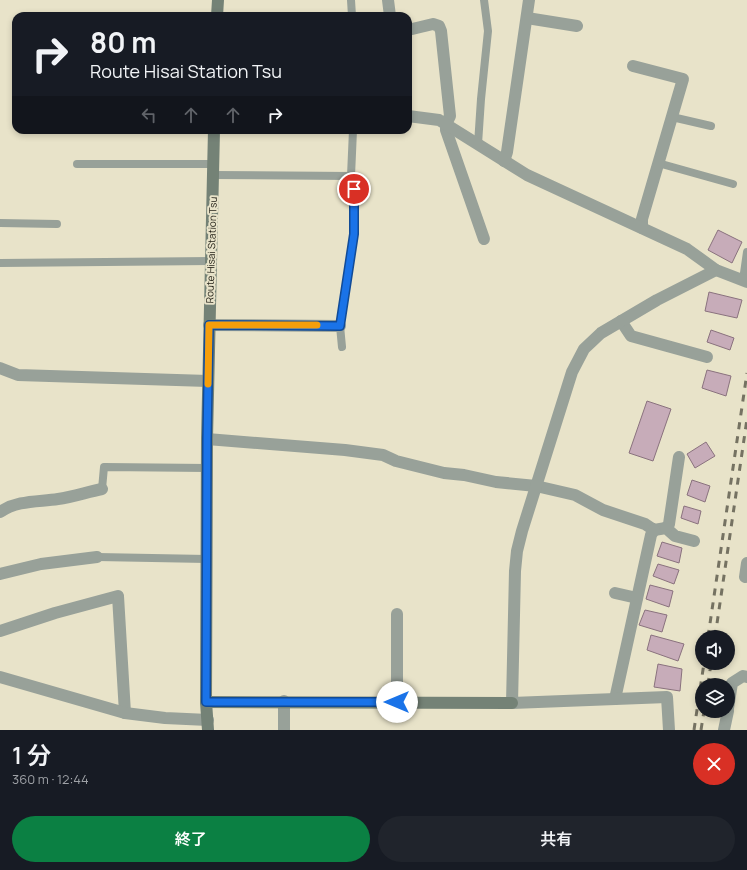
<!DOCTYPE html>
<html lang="ja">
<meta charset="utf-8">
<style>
body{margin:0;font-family:Manrope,"Noto Sans JP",sans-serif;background:#20242c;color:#f1f3f6;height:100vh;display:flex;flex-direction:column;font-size:15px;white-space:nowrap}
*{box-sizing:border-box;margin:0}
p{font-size:13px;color:#9ea1a6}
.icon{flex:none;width:22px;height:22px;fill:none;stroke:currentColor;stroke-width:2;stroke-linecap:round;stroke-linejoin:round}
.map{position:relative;height:730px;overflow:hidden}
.details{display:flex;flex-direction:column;background:#171b24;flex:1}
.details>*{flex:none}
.banner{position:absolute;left:12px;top:12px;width:400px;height:122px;border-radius:12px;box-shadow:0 2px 6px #0003;background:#171b24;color:#f1f3f6;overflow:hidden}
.tools{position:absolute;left:695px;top:630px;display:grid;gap:8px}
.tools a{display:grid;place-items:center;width:40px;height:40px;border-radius:50%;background:#171b24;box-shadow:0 2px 6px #0003;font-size:20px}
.pin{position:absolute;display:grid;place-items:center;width:34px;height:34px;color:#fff;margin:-17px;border:2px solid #fff;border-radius:50%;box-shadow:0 1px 4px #0007}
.me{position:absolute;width:44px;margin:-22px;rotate:270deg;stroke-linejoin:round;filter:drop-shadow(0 0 3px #0008)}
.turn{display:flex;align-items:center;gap:14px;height:84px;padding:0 12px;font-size:18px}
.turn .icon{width:52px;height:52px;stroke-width:2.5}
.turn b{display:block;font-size:28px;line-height:34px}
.lanes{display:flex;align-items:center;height:38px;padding:0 12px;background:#0003;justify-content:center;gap:20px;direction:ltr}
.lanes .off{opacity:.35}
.round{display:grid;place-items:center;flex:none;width:42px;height:42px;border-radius:21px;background:#20242c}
.head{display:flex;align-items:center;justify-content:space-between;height:68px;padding:0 12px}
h1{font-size:24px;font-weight:600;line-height:30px}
.button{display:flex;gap:8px;margin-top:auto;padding:8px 12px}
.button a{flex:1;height:46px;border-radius:24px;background:#0b8043;color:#fff;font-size:16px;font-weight:600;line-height:46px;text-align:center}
.button a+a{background:#20242c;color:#f1f3f6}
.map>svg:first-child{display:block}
.building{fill:#c7acb9;stroke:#8a727e}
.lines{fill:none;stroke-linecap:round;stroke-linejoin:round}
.lane{stroke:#98a199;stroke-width:8}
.street{stroke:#98a199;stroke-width:12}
.secondary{stroke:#748276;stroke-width:12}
.rail{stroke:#757262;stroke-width:3;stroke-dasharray:7 7;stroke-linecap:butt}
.route-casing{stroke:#114b97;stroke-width:10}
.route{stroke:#1a73e8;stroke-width:7}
.slow{stroke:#f59e0b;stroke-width:7}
.labels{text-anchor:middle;stroke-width:4;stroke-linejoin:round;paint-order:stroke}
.street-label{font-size:10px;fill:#211f16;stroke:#e8e3c9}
</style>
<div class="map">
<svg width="747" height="730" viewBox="0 0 747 730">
<rect width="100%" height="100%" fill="#e8e3c9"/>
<!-- building -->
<g class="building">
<polygon points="718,230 742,242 732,263 708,250"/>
<polygon points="709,292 742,300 737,318 705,311"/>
<polygon points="711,330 734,338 730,350 707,342"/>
<polygon points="707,370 731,376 726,396 702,388"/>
<polygon points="647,401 671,409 653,461 629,453"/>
<polygon points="706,442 715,456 695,468 687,454"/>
<polygon points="692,480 710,486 705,502 687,495"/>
<polygon points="684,506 701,511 698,524 681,518"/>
<polygon points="662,542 682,548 679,563 657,556"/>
<polygon points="658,564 679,570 674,584 653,576"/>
<polygon points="650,585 673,591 669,607 646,599"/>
<polygon points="645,610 667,615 662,632 639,625"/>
<polygon points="651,635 684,644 678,661 647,650"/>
<polygon points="658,664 682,669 680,691 654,687"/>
</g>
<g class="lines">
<!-- lane -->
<g class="lane">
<polyline points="351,0 352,16"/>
<polyline points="672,117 711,126"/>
<polyline points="478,144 481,99 488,31 484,0"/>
<polyline points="658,163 733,184"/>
<polyline points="77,164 213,164"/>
<polyline points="213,175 351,176"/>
<polyline points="0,223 57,224"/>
<polyline points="0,263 211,261"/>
<polyline points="743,280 747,252"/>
<polyline points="342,347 340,326 354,234 354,189 351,176 353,130"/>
<polyline points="102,489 104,467 207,468"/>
<polyline points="97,557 207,559"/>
</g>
<!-- street -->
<g class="street">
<polyline points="388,0 390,16"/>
<polyline points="527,18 577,26"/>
<polyline points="408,30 433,24 439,26 441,31 450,116 446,124 446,130 484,239"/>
<polyline points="633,66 683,79 642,219 642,228"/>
<polyline points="408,116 439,120 527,175 687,249 716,270 747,282"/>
<polyline points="504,161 507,152 529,0"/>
<polyline points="621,321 631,336 707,357"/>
<polyline points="209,325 340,326"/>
<polyline points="0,368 18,375 208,381"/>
<polyline points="207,439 345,450 383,455 396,461 444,473 464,475 496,482 536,486 575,495 603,510 645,524 654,530 666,528 675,536 694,541"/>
<path d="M0,512C18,500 38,502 58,499C73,497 87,492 102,489"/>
<polyline points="666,528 669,524 679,457"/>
<polyline points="0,574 41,564 97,557"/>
<polyline points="745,577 747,563"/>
<polyline points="615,593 637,598"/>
<polyline points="0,631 55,613 118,596 125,713"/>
<polyline points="0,677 125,713 165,718 208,720"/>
<polyline points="615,699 651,535 654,530"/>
<polyline points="284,701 284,730"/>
<polyline points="397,702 397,614"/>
<polyline points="728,708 732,683 743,676 747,677"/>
<polyline points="669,730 667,697 512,703 515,571 517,551 522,531 572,372 584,349 601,333 657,300 716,270"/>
<polyline points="724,730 728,711"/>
</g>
<!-- secondary -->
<g class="secondary">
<polyline points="217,16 218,0"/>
<polyline points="206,702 512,703"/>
<polyline points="208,730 206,702 207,439 214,130"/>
</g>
<!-- rail -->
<g class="rail">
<polyline points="708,637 747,373"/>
<polyline points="715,637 747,419"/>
<polyline points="708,685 711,663"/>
<polyline points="694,730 704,663"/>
<polyline points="701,730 704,711"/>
</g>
</g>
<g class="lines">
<!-- route casing -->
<g class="route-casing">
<polyline id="route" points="354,189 354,234 340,326 209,325 207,439 206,702 397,702"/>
</g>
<!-- route -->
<use href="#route" class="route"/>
<!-- slow -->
<polyline class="slow" points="208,384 209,325 317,325"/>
</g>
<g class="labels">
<!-- street labels -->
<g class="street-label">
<text transform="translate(211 250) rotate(-88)" y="4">Route Hisai Station Tsu</text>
</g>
</g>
</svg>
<div class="tools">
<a><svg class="icon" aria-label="sound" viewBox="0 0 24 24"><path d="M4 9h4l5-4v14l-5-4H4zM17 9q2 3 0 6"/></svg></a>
<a><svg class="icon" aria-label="layers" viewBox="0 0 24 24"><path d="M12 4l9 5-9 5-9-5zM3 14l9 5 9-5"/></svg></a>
</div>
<div class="pin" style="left:354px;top:189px;background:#d93025"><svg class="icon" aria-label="arrive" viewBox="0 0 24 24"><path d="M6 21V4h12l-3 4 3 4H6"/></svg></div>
<svg class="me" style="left:397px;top:702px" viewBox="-20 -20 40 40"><circle r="19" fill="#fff"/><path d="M0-13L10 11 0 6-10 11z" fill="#1a73e8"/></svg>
<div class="banner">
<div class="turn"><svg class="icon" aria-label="right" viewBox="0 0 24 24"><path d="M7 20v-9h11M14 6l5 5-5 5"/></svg><div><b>80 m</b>Route Hisai Station Tsu</div></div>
<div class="lanes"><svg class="icon off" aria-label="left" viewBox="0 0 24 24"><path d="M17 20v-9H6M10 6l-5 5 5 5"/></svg><svg class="icon off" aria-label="ahead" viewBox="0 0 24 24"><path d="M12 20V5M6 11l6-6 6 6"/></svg><svg class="icon off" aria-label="ahead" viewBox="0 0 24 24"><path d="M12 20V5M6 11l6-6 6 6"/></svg><svg class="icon" aria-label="right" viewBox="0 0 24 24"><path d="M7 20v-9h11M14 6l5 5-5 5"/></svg></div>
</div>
</div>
<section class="details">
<div class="head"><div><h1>1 分</h1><p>360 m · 12:44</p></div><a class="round" style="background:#d93025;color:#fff"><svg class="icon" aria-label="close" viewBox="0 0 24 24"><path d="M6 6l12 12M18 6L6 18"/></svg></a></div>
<div class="button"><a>終了</a><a>共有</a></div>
</section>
